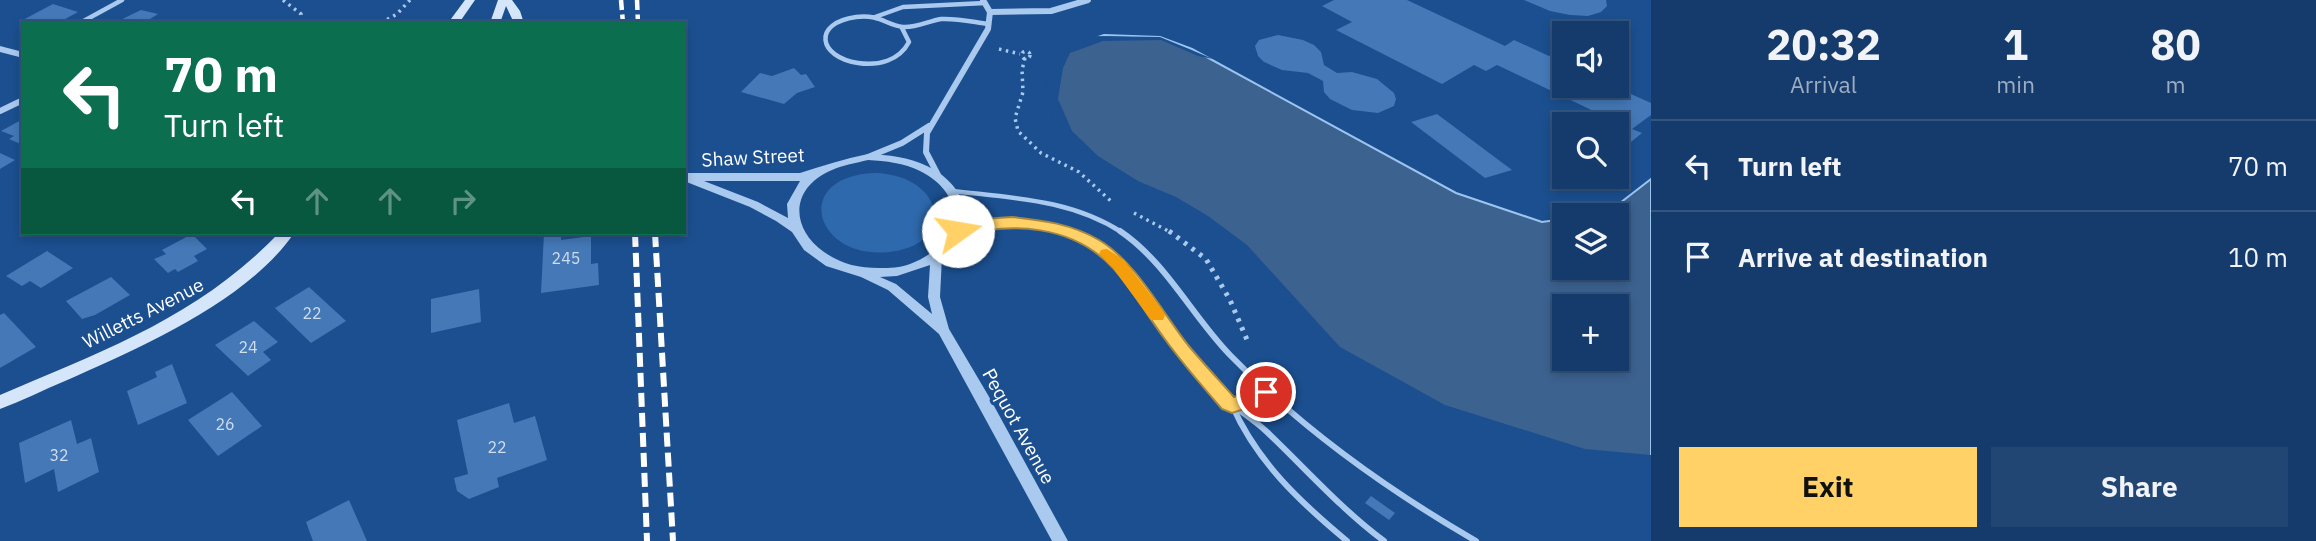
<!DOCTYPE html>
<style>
body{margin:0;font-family:"IBM Plex Sans",sans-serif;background:#214673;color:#f1f3f6;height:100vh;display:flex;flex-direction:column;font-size:26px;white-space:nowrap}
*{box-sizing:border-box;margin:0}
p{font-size:23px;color:#9dadc1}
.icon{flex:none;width:38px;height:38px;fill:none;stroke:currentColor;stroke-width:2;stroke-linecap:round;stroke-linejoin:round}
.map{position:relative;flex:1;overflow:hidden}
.details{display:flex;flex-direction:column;background:#143b6b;width:665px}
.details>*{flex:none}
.top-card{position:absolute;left:21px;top:21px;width:665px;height:214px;border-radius:0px;box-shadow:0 4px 10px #0003,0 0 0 2px #33557e;background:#0b6e4f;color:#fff;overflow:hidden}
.tools{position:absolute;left:1552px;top:21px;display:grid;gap:14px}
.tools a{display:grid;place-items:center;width:77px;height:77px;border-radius:0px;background:#143b6b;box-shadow:0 4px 10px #0003,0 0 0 2px #33557e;font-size:35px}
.pin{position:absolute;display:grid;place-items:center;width:60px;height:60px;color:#fff;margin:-30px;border:4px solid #fff;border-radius:50%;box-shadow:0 2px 7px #0007}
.me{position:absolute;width:77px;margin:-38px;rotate:77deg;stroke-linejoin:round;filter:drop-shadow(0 0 5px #0008)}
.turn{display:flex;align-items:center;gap:24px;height:147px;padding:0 28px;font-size:32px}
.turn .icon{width:91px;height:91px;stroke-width:2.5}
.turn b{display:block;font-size:49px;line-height:60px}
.lanes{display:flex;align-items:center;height:66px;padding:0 28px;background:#0003;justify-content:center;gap:35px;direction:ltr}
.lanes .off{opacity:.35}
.eta{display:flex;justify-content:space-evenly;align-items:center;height:119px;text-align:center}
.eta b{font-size:42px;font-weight:700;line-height:49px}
.cta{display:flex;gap:14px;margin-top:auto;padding:14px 28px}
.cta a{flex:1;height:80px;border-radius:0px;background:#ffd166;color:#111;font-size:28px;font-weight:700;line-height:80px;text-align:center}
.cta a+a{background:#214673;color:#f1f3f6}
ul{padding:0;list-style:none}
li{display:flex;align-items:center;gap:21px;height:91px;padding:0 28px;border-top:2px solid #33557e}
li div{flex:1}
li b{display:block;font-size:26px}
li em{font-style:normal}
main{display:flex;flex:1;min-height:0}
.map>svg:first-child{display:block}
.green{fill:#2e69ad}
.water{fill:#3c6290;stroke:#9cc4f0;stroke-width:2;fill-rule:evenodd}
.pier{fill:#1b4f8f}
.building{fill:#4478b7}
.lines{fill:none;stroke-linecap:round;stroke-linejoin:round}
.path-far1{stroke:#a9c9ee;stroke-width:3.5;stroke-dasharray:2.5 4.5;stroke-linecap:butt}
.path{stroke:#a9c9ee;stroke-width:5;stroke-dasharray:3.5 6;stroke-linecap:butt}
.service-far1{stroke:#a9c9ee;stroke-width:4.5}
.service{stroke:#a9c9ee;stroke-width:6}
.minor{stroke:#a9c9ee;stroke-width:6}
.tertiary{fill:#a9c9ee;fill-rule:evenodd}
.secondary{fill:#d6e6fa;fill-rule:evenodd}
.rail-far1{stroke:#fff;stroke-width:4.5;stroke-dasharray:10 4.5;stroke-linecap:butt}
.rail{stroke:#fff;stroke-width:6;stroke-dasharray:14 6;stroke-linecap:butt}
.route{fill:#ffd166;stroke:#a68842;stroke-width:2}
.slow{fill:#f59e0b}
.labels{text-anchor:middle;stroke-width:6;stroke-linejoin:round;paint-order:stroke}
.number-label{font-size:16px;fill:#d0dded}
.street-label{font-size:19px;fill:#fff;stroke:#1b4f8f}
</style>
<main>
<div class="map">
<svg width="1651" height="541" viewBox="0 0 1651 541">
<rect width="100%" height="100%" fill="#1b4f8f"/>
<!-- green -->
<path class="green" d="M874,173C943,174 960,244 889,252C815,260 790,177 874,173Z"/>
<!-- water -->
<path class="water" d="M1104,35L1160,37L1192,49L1456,193L1542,222L1564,219V268H1617V215H1593L1607,213L1651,179V466L1551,457L1422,401L1321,342L1248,257L1192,209L1131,181L1073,141L1050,82L1067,47ZM1564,306H1617V359H1564Z"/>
<!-- pier -->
<polygon class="pier" points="1093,36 1160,37 1213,59 1198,56 1161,40 1103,41 1070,53 1063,68 1058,99 1072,131 1098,156 1138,181 1176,197 1208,216 1247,245 1340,347 1445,405 1585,449 1651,455 1651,470 1550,461 1421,404 1319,345 1245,260 1190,212 1129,184 1070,143 1053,119 1046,81 1064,46"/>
<!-- building -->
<g class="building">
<polygon points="1334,0 1407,0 1505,46 1514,40 1549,56 1559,50 1564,52 1562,62 1564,63 1564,86 1613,86 1651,103 1651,115 1632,129 1642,133 1631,142 1620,136 1617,124 1596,121 1604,116 1497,65 1486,71 1474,65 1442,84 1336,30 1352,22 1322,6"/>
<polygon points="1524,0 1606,0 1607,6 1601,12 1588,16 1570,15 1550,11"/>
<polygon points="53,4 78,12 58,23 19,22"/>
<polygon points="141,10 158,14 150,19 159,23 114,23"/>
<polygon points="1278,35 1303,40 1314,45 1321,52 1324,65 1337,73 1352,72 1377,79 1394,93 1396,99 1394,106 1378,113 1352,110 1330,99 1324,92 1323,81 1308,73 1282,70 1264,62 1258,56 1255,46 1259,40"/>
<polygon points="794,68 801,75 806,74 815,87 797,93 784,104 741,92 760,73 772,76"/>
<polygon points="1437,114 1512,170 1485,178 1411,122"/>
<polygon points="23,119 23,145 9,139 14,136 1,131"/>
<polygon points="0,153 15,160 0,169"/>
<polygon points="544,233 561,233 561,240 591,236 591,264 598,263 599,285 541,293"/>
<polygon points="192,234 207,249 194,256 198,261 178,272 175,269 168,273 154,259 166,254 162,250"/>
<polygon points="47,251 73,268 41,288 30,281 22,286 6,276"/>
<polygon points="111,277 130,295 95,315 82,319 66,301"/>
<polygon points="309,287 346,321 311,343 275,308"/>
<polygon points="479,289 481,322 431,333 431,299"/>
<polygon points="4,313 36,347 0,368 0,315"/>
<polygon points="254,321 278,342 263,352 271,360 248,376 215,345"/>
<polygon points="172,364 187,403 138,425 127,391 157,377 155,372"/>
<polygon points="232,392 262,426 218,456 188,420"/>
<polygon points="509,403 514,423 535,416 547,460 497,478 499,487 469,499 457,491 454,478 468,474 457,420"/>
<polygon points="71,420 77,444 91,438 99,472 58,492 54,469 25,483 19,443"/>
<polygon points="1371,496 1395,513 1389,520 1365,503"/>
<polygon points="349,500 367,541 313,541 306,522"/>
</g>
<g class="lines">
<!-- path-far1 -->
<g class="path-far1">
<polyline points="283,0 301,14 300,23"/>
<polyline points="381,23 397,14 410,0"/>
<polyline points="999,49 1020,54"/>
<circle cx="1026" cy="55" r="4"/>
<polyline points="1025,58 1022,70 1023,92 1015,118 1018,131 1041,153 1079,172 1113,203"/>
<polyline points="1134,213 1172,233"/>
</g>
<!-- path -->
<polyline class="path" points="1169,231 1206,259 1230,300 1248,342"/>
<!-- service-far1 -->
<g class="service-far1">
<polyline points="875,17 903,7 985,3"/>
<polyline points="80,23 122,0"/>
<path d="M902,28L909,42C899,61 878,66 858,63C818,57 812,23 856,17C880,14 886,25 903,27C915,28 929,21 941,19C957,18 973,22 989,24"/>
<path d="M952,191C1012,198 1071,199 1123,233"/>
<path d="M958,231C996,222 1035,218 1072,233"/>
</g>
<!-- service -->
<g class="service">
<path d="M1067,231C1135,259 1164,333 1210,385C1227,404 1249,415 1267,432C1306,469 1341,509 1384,541"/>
<path d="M1120,231C1166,262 1192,316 1230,355C1302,429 1386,489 1476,541"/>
<path d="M1232,405C1257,462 1300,502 1347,541"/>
<polyline points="1232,405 1268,394"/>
</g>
<!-- minor -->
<g class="minor">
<polyline points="990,12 1051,11 1088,0"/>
<polyline points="0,111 23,100"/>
<polyline points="868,157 902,143 929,126"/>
<polyline points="939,177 926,152 927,133 988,29 990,12 983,0"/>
</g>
<!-- tertiary -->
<g class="tertiary">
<polygon points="0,46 23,52 23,58 0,52"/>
<path d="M868,154C888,155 909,157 927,166C967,185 981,228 942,257L940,297L949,329L988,395L1068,541H1052L939,334L888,290L861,277L826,266L804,250L792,232L776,221L750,207L684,181V173H800C822,166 844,159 868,154ZM868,160C886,161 904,163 920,171C971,197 960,245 910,264C900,268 890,268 879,268C858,268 841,264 824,252C789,227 791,187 832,170C843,165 856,163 868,160ZM704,181H800L787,204L788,218L758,202ZM930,265L928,297L932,314L896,284L880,277L897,276Z"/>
</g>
<!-- secondary -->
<g class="secondary">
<polygon points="465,0 475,0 459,23 448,23"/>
<polygon points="498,0 512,0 520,11 524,23 514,23 506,6 500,23 490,23"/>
<path d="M279,233H294C248,301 138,349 65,381C43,390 22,401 0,409V395C105,350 198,317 279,233Z"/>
</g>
<!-- rail-far1 -->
<g class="rail-far1">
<polyline points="621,0 623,23"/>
<polyline points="637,0 638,23"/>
</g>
<!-- rail -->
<g class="rail">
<polyline points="635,233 647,541"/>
<polyline points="655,233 673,541"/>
</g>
</g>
<!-- route -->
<path class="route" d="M1012,217C1042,220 1072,224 1099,240C1135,261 1162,312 1188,345C1203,363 1219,380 1234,397L1266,385L1275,389L1277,394L1275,399L1232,413L1222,409C1202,386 1182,363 1164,338C1147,315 1132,289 1113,268C1073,225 1011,221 958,237L950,231L952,228L982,219Z"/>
<!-- slow -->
<polygon class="slow" points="1107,249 1124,260 1163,311 1165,315 1163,320 1151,320 1113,268 1099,254 1101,250"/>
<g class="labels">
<!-- number labels -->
<g class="number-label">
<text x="566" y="264">245</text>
<text x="312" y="319">22</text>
<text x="248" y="353">24</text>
<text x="225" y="430">26</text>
<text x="497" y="453">22</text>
<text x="59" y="461">32</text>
</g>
<!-- street labels -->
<g class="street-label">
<text transform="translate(753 157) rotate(-3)" y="7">Shaw Street</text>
<text transform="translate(143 313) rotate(-27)" y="7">Willetts Avenue</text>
<text transform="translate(1019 426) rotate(61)" y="7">Pequot Avenue</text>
</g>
</g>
</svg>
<div class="tools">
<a><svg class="icon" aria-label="sound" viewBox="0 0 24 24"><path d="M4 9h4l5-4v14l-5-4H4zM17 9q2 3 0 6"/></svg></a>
<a><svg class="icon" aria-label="search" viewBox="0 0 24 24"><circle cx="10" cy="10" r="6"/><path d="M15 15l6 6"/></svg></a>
<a><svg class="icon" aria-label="layers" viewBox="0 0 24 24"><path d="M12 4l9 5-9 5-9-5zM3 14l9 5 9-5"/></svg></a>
<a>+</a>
</div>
<div class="pin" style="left:1266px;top:392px;background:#d93025"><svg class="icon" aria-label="arrive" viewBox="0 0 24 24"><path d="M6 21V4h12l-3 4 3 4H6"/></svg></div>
<svg class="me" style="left:958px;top:231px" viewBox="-20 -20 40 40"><circle r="19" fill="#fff"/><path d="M0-13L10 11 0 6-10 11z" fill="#ffd166"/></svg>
<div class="top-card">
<div class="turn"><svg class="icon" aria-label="left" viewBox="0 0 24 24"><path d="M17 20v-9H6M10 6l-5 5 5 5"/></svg><div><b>70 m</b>Turn left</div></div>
<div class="lanes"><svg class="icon" aria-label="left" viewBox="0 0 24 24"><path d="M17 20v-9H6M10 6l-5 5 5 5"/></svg><svg class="icon off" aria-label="ahead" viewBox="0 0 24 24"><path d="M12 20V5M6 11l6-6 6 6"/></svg><svg class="icon off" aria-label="ahead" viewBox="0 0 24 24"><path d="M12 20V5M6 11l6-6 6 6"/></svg><svg class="icon off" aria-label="right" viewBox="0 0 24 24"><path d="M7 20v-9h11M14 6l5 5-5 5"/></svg></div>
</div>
</div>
<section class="details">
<div class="eta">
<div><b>20:32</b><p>Arrival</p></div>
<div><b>1</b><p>min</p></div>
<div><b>80</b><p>m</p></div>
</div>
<ul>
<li><svg class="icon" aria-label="left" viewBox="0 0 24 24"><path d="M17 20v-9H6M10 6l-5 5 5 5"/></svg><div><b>Turn left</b></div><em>70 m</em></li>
<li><svg class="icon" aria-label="arrive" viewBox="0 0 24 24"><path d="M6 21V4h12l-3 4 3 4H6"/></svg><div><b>Arrive at destination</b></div><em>10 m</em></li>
</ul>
<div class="cta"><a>Exit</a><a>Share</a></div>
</section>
</main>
